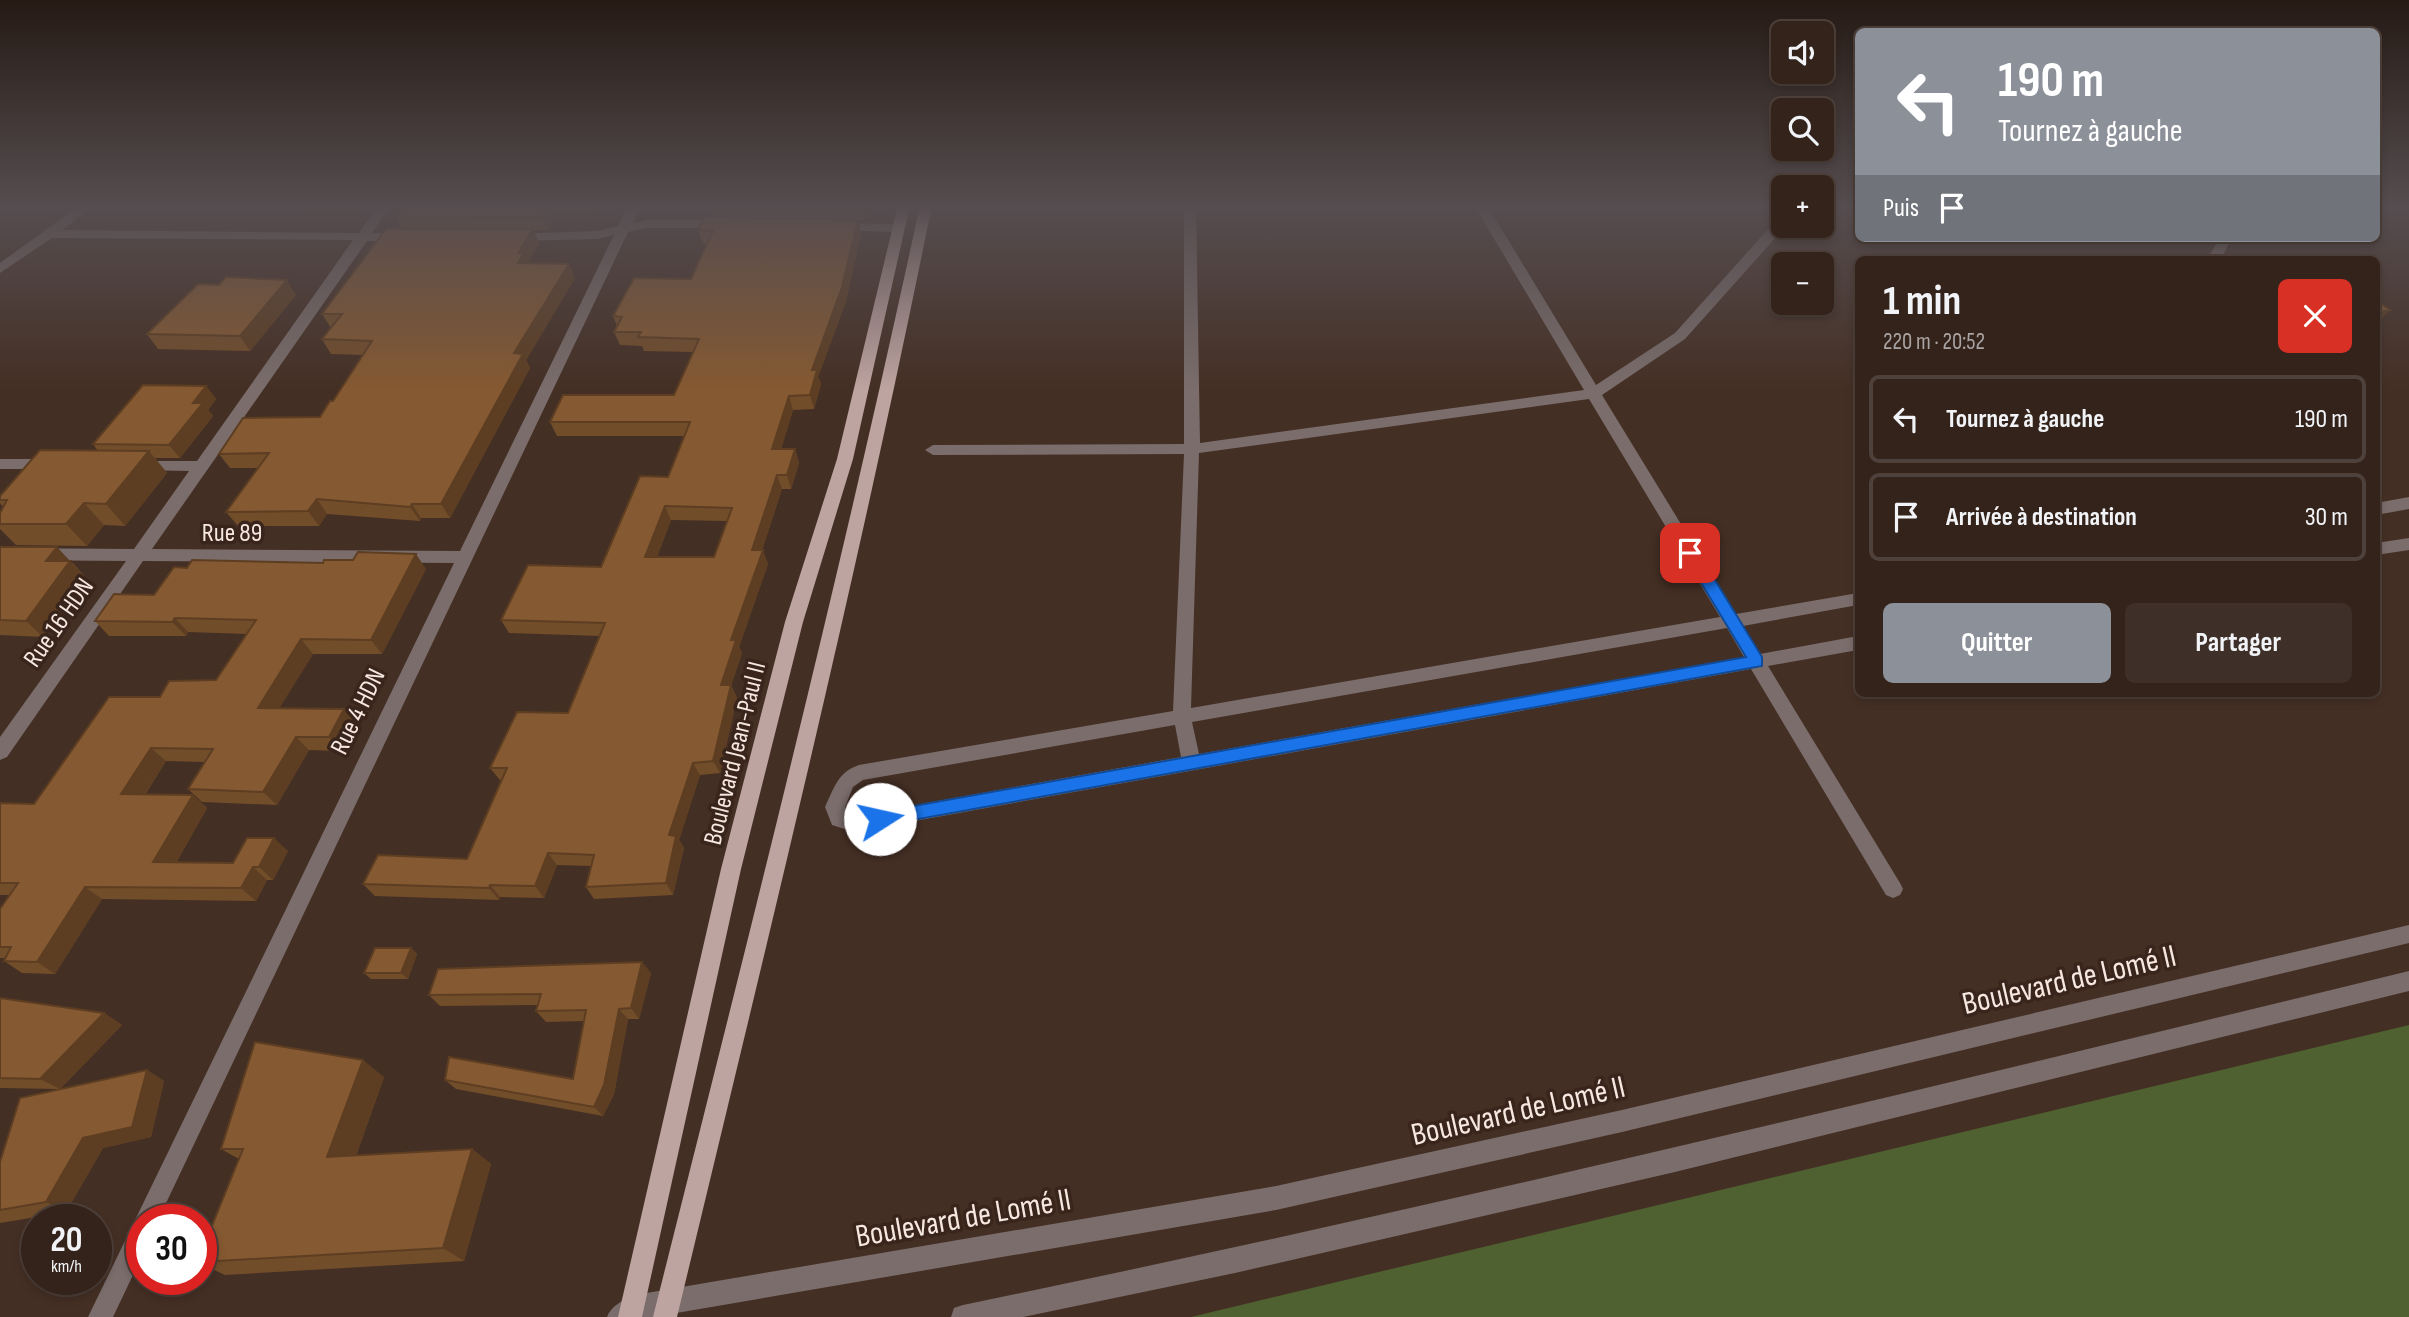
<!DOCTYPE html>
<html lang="fr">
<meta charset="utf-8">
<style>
body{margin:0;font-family:"Sofia Sans Condensed",sans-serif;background:#3e2f28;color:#f1f3f6;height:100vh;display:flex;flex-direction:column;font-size:26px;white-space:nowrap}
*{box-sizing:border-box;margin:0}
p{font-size:23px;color:#a9a4a3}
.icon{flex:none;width:38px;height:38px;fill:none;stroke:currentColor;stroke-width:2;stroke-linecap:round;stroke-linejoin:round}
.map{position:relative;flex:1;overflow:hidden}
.panel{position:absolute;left:1855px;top:256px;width:525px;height:441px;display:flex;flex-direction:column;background:#33231b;border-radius:10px;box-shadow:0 4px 10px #0003,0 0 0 2px #4e403a}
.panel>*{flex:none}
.top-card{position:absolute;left:1855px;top:28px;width:525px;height:214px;border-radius:10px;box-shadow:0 4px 10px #0003,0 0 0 2px #4e403a;background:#8c9099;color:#fff;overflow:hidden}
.buttons{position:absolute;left:1771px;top:21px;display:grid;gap:14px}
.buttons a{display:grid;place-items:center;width:63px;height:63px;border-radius:10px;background:#33231b;box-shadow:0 4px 10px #0003,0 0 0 2px #4e403a;font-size:35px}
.speed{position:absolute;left:21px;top:1204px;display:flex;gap:14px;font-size:35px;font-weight:700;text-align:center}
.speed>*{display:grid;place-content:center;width:91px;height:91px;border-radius:50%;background:#33231b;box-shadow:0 4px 10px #0003,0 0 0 2px #4e403a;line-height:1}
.speed small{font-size:18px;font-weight:400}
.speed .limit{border:10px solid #d22;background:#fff;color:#111}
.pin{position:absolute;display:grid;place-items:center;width:60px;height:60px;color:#fff;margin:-30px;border-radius:14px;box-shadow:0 4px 10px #0006}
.me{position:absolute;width:77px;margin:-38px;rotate:80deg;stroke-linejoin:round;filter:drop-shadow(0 0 5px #0008)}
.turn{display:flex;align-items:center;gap:24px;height:147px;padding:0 28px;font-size:32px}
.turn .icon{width:91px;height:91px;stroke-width:2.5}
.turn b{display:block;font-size:49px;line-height:60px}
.then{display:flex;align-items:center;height:66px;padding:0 28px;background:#0003;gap:14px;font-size:26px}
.round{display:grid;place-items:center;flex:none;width:74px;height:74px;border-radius:10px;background:#3e2f28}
.summary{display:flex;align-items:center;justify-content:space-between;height:119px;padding:0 28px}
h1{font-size:42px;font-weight:700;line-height:52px}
.primary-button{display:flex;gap:14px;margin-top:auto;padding:14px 28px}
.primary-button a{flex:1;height:80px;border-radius:10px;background:#8c9099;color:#fff;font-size:28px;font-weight:700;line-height:80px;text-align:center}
.primary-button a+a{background:#3e2f28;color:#f1f3f6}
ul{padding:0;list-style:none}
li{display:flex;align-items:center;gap:21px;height:88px;margin:0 14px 10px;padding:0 14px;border:4px solid #4e403a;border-radius:10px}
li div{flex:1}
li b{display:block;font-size:26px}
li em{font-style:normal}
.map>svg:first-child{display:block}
.green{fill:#4f6031}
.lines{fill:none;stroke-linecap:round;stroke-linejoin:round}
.minor{fill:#7a6d6b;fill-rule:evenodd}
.major{fill:#bea4a1;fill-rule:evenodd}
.wall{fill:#724d2a;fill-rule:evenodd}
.shaded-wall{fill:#5d3e22}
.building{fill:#855931;stroke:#5d3e22;stroke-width:2;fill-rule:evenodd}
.route{fill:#1a73e8;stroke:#114b97;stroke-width:2}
.labels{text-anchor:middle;stroke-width:7;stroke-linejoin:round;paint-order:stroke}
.street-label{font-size:26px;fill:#f6e8e1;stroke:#39251b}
.near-street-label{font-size:32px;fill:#f6e8e1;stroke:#39251b}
</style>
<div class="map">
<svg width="2409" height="1317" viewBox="0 0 2409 1317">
<rect width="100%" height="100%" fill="#442f24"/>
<!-- green -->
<polygon class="green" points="2409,1025 2409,1317 1191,1317"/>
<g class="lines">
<!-- minor -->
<g class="minor">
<polygon points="80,205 95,205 62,230 359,233 378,205 391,205 372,233 403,233 409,237 403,241 367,241 152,549 460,551 614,235 597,239 515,241 509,237 510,234 597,231 618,226 628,205 641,205 633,223 647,220 723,220 729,224 723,228 647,228 628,232 158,1220 142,1220 142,1256 113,1317 88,1317 454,563 143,561 7,757 0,760 0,737 126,561 0,560 0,548 134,549 189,471 136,470 131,469 128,465 131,461 197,461 353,240 52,238 0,273 0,263"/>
<path d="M1184,205H1196L1200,443L1584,390L1474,205H1487L1596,385L1675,333L1778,218L1783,217V226H1786L1685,339L1602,395L1736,614L1858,593V605L1743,626L1760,654L1858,636V650L1768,666L1900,883L1903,889L1900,895L1893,898L1886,895L1751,669L854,832L832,825L825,807C834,788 838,772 859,765L1173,711L1184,454L933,455L925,450L933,445L1184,444ZM1589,399L1720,617L1191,708L1199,453ZM1727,628L1744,657L1199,754L1192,722ZM1175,725L1181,757L854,816L847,813L845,807L853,787L863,780Z"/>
<polygon points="835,223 898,224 904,228 898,232 830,230 829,227"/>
<polygon points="2220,238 2232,238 2221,259 2207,259"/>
<polygon points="0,459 49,459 57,464 49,469 0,469"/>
<polygon points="2409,497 2409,509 2376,515 2376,503"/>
<polygon points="2409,538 2409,550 2376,555 2376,543"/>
<path d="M2409,925V943L1622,1132L1276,1210L653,1317H607C616,1295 649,1293 670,1289L1276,1186L1622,1110Z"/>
<path d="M2409,971V991L1675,1172L1235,1273L1023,1317H951L954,1308L963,1305C1448,1205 1928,1088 2409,971Z"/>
</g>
<!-- major -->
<g class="major">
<polygon points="898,205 910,205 853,459 803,622 741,869 642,1317 618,1317 721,869 785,622 837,459"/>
<path d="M920,205H932C857,578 766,947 677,1317H653C746,947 840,578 920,205Z"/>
</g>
</g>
<!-- wall -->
<g class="wall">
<polygon points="296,205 359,205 355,210 298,209"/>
<polygon points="404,205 599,205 595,214 558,213 547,230 533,230 539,243 528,262 528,263 575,278 526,360 530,368 450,518 421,518 420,521 327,514 319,526 238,526 226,512 258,468 230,468 219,454 320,417 333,401 363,355 331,354 322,339 331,328 322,314 402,229 396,216"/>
<path d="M711,205H867L866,209L867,215L865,221L858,220L861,234L846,301L818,377L821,384L814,409L793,410L781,449H795L799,463L791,489H782L762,550L768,564L739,647L742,653L731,685L737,698L720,773L700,775L679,840L684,848L673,895L594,899L586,887L591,866L557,865L544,898L500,897L499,900L375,896L363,884L467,859L502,780H500L490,768L568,713L600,636L509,633L501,620L601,567L668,477L684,436H557L550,422L674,395L693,352L644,351L642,346L620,345L614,332L617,326L613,316L691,279L707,244H703L698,230L714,217L710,207ZM671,520L727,521L714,557H657Z"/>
<polygon points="296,295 250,351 158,349 147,334"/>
<polygon points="206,386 216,399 208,410 213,416 180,458 155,458 167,473 125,526 104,525 87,546 16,545 0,529 0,513 3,507 0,503 0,496 98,451 93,444"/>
<polygon points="0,547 73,563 85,577 43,637 0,635"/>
<polygon points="426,569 382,654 313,654 279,708 356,723 341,751 309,750 277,805 202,802 188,789 204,762 166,761 145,795 193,795 207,808 176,863 233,863 288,851 273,880 267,880 256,901 102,899 55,974 22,973 4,961 5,958 0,958 0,909 10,895 0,895 0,803 34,804 160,697 216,680 247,634 188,632 186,636 109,636 95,621 154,595"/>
<polygon points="411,948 417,954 408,979 371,979 364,973"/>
<polygon points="651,973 639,1019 628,1019 614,1094 603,1116 456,1089 445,1080 573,1079 584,1021 546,1022 536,1011 538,1005 440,1006 429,995"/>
<polygon points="0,998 104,1013 122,1025 60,1089 147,1070 164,1081 151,1137 103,1148 66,1212 0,1223 0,1162 58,1089 0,1088"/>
<polygon points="384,1077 356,1156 472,1149 491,1164 464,1261 225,1275 201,1264 201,1253 239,1159 221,1149"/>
</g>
<!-- shaded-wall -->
<g class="shaded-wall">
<polygon points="352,205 359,205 355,210"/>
<polygon points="549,205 554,205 558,213 547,230 541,217"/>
<polygon points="592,205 599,205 595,214"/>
<polygon points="862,205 867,205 866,209 867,215 865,221"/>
<polygon points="858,220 861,234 846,301 818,377 821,384 814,409 810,395 812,370"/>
<polygon points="533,229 539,243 528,262 530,267 518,263 518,253"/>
<polygon points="569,264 575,278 526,360 530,368 450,518 441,504 514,353"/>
<polygon points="287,280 296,295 250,351 240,336"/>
<polygon points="2390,310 2380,321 2376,322 2376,313"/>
<polygon points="206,386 216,399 208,410 213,416 180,458 169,445 193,403"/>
<polygon points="789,396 793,410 777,463 772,449"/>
<polygon points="795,449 799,463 791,489 787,475"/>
<polygon points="149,451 167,473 125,526 106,504"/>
<polygon points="777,475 782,489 758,563 752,550"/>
<polygon points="317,499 327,514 319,526 308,511"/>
<polygon points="84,503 104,525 87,546 66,524"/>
<polygon points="412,504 421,518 420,521 410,507"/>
<polygon points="665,506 671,520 652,570 645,557"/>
<polygon points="57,547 85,577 43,637 26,621 46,561"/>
<polygon points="763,550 768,564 739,647 742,653 727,698 721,685 731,640"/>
<polygon points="416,554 426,569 382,654 371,640"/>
<polygon points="175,618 188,632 186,636 172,622"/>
<polygon points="301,639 313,654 271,722 258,708"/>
<polygon points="731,685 737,698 720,773 713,761"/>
<polygon points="344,709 356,723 341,751 329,737"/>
<polygon points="296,737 309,750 277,805 263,792"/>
<polygon points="151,748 166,761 136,808 121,794"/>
<polygon points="693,763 700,775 679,840 684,848 673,895 666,883 669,835"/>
<polygon points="193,795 207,808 169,875 153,862"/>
<polygon points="274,838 288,851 273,880 259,867"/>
<polygon points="548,853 557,865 544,898 535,886"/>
<polygon points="253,867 267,880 256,901 241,888"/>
<polygon points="490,885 500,897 499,900 489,888"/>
<polygon points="85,887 102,899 55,974 37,962"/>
<polygon points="411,948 417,954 408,979 401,973"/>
<polygon points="642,962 651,973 639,1019 631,1008"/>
<polygon points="619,1009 628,1019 614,1094 603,1116 594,1107"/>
<polygon points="104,1013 122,1025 60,1089 40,1079"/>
<polygon points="363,1060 384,1077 350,1172 327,1157"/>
<polygon points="147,1070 164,1081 151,1137 103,1148 66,1212 46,1202 83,1138"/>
<polygon points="472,1149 491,1164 464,1261 443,1248"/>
</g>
<!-- building -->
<g class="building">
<polygon points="404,205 549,205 541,217 396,216"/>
<polygon points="711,205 864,205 863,210 710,207"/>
<path d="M704,217L858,220L842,287L812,370H817L810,395L789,396L772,449H795L787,475H777L752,550H763L731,640H736L721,685H731L713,761L693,763L669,835L676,836L666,883L586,887L594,855L548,853L535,886L490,885L489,888L363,884L378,855L467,859L507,768H490L517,712L568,713L605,623L501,620L528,565L601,567L640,476L668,477L690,422H550L563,395H674L699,339L638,337L641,332H614L622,317L613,316L634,278L691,279L713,231L698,230ZM665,506L732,508L714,557H645Z"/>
<polygon points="386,229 533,229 518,253 524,253 518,263 569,264 514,353 523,354 441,504 412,504 410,507 317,499 308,511 226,512 269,453 219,454 243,418 320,417 330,401 333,401 372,341 322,339 342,314 322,314"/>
<polygon points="226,277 287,280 240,336 147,334 198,284 219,285"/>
<polygon points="2376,300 2390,310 2376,313"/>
<polygon points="143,385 206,386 193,403 203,403 169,445 93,444"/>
<polygon points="40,450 149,451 106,504 84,503 66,524 0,524 0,513 7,500 0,500 0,496"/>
<polygon points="0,547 57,547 46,561 70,561 26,621 0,620"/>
<polygon points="358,552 416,554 371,640 301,639 258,708 344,709 329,737 296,737 263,792 188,789 213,749 151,748 121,794 193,795 153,862 233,863 247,838 274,838 259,867 253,867 241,888 85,887 37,962 4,961 11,947 0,947 0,909 18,883 0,883 0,803 34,804 109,697 160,697 169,681 216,680 256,620 175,618 172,622 95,621 114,594 154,595 174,567 187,568 192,560 323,563 324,560 353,560"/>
<polygon points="375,948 411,948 401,973 364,973"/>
<polygon points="642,962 631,1008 619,1009 604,1085 594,1107 445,1080 449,1057 573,1079 586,1010 536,1011 541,994 429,995 438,969"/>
<polygon points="0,998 104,1013 40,1079 0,1078"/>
<polygon points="255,1042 363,1060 327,1157 472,1149 443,1248 201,1262 201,1253 243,1149 221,1149"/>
<polygon points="147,1070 132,1127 83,1138 46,1202 0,1210 0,1162 20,1098"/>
</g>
<!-- sky -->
<linearGradient id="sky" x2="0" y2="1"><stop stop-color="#251a14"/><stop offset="0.53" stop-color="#564d50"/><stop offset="1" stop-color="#564d50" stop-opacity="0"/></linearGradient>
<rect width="2409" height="390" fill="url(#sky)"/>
<!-- route -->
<polygon class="route" points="1690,547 1696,549 1762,657 1762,666 880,826 871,819 880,812 1746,657 1683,553"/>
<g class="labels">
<!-- street labels -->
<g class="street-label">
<text x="232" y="541">Rue 89</text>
<text transform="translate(58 622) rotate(-55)" y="9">Rue 16 HDN</text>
<text transform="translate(357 711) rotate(-64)" y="9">Rue 4 HDN</text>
<text transform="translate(734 753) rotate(-76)" y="9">Boulevard Jean-Paul II</text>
</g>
<!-- near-street labels -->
<g class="near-street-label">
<text transform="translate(2069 979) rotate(-13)" y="11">Boulevard de Lomé II</text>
<text transform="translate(1518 1110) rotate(-13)" y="11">Boulevard de Lomé II</text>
<text transform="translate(963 1217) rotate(-10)" y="11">Boulevard de Lomé II</text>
</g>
</g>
</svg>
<div class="buttons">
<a><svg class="icon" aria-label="sound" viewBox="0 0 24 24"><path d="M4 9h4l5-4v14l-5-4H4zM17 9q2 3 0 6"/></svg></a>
<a><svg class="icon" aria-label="search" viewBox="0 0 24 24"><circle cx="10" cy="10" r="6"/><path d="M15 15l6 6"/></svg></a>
<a>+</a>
<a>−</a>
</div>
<div class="speed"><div>20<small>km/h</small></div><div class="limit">30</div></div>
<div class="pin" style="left:1690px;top:553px;background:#d93025"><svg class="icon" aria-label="arrive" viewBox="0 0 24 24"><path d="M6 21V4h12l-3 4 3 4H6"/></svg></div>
<svg class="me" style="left:880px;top:819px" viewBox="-20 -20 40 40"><circle r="19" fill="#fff"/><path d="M0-13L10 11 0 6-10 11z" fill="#1a73e8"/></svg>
<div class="top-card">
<div class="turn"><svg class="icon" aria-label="left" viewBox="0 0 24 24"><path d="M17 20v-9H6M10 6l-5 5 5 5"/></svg><div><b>190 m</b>Tournez à gauche</div></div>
<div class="then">Puis<svg class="icon" aria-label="arrive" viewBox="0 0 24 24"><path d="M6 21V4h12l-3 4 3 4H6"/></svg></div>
</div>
<section class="panel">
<div class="summary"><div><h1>1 min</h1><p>220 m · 20:52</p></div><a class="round" style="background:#d93025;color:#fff"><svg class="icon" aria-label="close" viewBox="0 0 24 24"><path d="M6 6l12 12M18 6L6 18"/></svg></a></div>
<ul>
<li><svg class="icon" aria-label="left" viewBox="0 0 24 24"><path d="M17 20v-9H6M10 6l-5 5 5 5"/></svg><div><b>Tournez à gauche</b></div><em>190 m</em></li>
<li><svg class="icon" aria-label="arrive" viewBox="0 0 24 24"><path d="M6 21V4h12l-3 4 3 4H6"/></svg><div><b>Arrivée à destination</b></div><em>30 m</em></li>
</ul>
<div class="primary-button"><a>Quitter</a><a>Partager</a></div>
</section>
</div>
